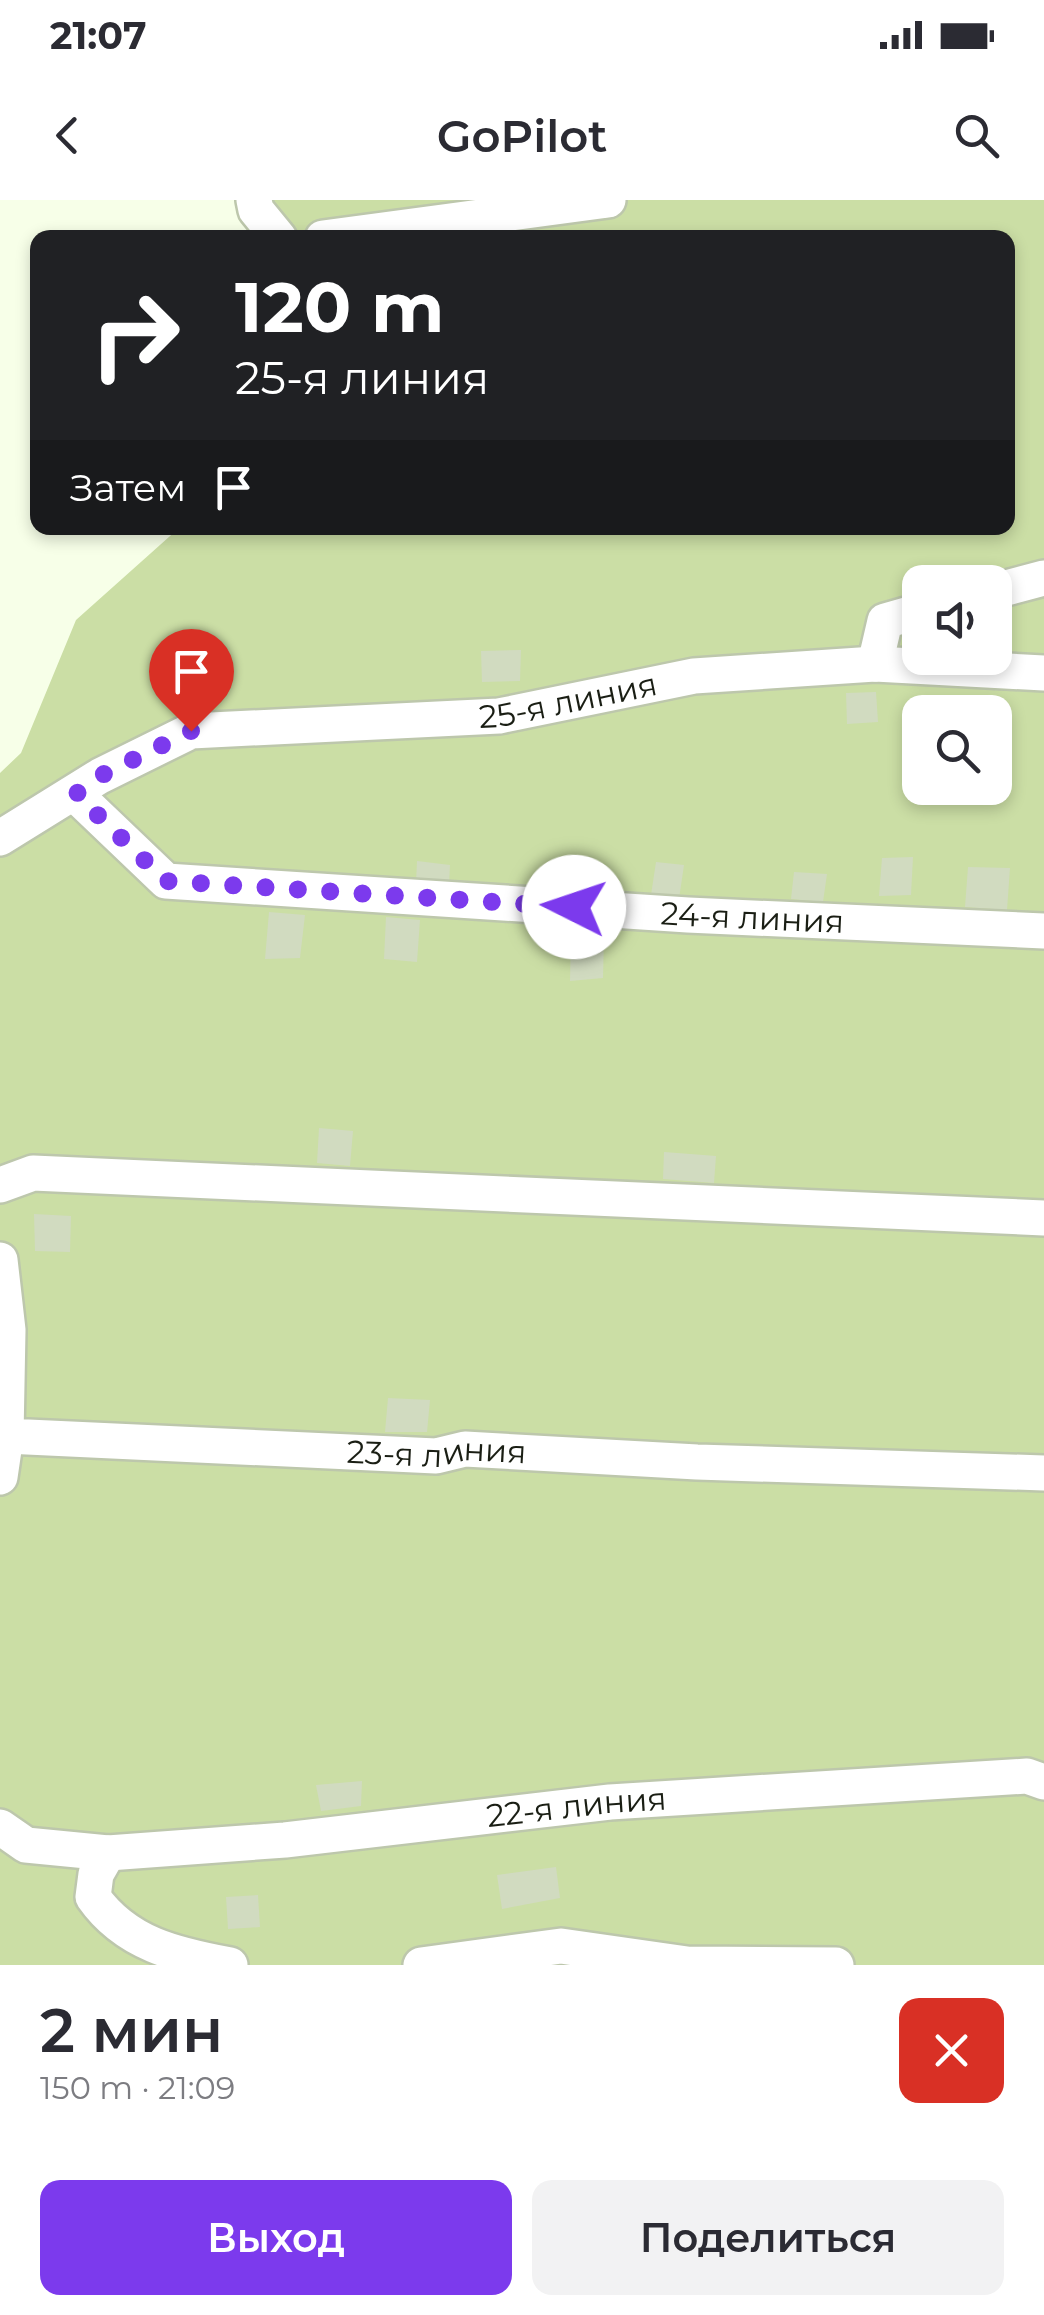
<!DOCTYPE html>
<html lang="ru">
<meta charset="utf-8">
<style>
body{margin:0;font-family:Montserrat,sans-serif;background:#f2f2f3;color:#2b2b33;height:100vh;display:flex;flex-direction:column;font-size:38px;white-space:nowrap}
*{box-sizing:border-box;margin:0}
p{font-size:32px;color:#7c7c81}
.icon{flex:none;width:55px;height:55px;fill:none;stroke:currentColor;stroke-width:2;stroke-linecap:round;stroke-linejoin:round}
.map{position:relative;height:1765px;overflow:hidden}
.side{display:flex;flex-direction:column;background:#fff;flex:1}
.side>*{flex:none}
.banner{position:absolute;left:30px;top:30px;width:985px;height:305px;border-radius:20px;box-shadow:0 5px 15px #0003;background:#202124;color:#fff;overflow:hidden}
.buttons{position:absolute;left:902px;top:365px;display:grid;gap:20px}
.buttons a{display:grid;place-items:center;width:110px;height:110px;border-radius:20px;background:#fff;box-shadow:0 5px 15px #0003;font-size:50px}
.pin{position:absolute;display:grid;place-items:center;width:85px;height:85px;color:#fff;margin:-102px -42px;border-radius:50% 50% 50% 0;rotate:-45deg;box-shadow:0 0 10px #0007}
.pin .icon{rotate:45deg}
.me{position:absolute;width:110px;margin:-55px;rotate:274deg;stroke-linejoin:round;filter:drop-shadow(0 0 8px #0008)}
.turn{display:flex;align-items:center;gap:35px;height:210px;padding:0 40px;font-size:45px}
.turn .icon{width:130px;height:130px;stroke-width:2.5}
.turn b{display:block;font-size:70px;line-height:85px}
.then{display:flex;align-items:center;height:95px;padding:0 40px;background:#0003;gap:20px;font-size:38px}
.round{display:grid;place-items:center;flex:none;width:105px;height:105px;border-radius:20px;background:#f2f2f3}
.head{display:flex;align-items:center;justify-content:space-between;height:170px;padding:0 40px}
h1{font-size:60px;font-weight:600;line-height:75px}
.button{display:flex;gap:20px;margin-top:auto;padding:20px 40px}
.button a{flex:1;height:115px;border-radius:20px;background:#7c3aed;color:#fff;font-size:40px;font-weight:600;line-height:115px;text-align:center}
.button a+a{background:#f2f2f3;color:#2b2b33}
.status{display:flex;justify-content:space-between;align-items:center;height:70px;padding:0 50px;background:#fff;direction:ltr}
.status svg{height:28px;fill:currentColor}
header{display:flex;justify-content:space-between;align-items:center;height:130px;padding:0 40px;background:#fff;font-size:45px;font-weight:600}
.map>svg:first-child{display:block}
.green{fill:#cbdea5;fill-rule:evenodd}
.building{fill:#d1dbc0}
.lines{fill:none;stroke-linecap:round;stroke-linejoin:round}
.minor-casing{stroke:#bdc7ac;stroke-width:40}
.minor{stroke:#fff;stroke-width:35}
.route{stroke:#7c3aed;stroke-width:18;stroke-dasharray:0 32.4}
.labels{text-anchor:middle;stroke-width:9;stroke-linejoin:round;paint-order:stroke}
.street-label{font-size:32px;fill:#1a1e14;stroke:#fff}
</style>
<div class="status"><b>21:07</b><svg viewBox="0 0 49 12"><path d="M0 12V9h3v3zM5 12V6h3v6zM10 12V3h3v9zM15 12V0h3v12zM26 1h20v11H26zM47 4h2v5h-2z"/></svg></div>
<header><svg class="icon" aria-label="back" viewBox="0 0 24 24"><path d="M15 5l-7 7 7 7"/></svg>GoPilot<svg class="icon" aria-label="search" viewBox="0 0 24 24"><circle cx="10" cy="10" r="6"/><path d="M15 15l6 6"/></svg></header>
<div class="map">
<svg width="1044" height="1765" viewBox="0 0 1044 1765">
<rect width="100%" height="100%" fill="#f7ffe8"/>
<!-- green -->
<path class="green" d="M234,0H1044V1765H0V573L21,553L76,420L179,328H1008V38H253ZM920,382H995V458H920ZM920,512H995V588H920Z"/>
<!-- building -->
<g class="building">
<polygon points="521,450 520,481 482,482 481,451"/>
<polygon points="876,492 878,522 847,524 846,493"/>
<polygon points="913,657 911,695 879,696 882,658"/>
<polygon points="417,661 450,665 449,685 416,683"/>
<polygon points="656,662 684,665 679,699 651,695"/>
<polygon points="968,667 1010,668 1007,710 965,707"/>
<polygon points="794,672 827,674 823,702 791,699"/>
<polygon points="269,712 305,715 300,758 265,759"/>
<polygon points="386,717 420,720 417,762 384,759"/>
<polygon points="571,733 604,736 603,778 570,781"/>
<polygon points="319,928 353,931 350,966 317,963"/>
<polygon points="664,952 716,956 714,983 663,979"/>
<polygon points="34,1014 71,1016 70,1052 35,1051"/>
<polygon points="388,1198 430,1200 427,1232 385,1232"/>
<polygon points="362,1581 361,1606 321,1611 316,1585"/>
<polygon points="556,1667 560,1698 502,1709 497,1675"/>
<polygon points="258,1695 260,1727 228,1729 226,1697"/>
</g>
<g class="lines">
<!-- minor casing -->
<g class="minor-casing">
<g id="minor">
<polyline points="254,0 256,10 279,38"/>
<polyline points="323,38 608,0"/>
<polyline points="995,391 1044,378"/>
<polyline points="875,464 885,421 920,411"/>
<path id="s1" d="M76,595L166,681L688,715L1044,731"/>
<path id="s2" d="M0,638L100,576L191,531L499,516L694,476L875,464L1044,473"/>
<polyline points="0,985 33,973 1044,1018"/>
<path id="s3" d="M0,1060L8,1130L6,1236L436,1256L465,1249L697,1262L1044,1273"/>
<polyline points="0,1277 6,1236"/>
<path id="s4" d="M0,1627L26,1645L108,1653L285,1640L610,1602L1027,1576L1044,1582"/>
<path d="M108,1653L96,1674L93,1697C126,1744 176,1755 230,1765"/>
<polyline points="421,1765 561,1746 687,1764 836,1765"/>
</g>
</g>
<!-- minor -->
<use href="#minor" class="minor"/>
</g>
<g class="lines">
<!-- route -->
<polyline class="route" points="191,531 100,576 76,594 166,681 574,707"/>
</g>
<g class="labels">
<!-- street labels -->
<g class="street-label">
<text dy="11" stroke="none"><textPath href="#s2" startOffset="598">25-я линия</textPath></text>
<text dy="11" stroke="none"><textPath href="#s1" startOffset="712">24-я линия</textPath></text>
<text dy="11" stroke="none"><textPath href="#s3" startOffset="608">23-я линия</textPath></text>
<text dy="11" stroke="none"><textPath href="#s4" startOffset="585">22-я линия</textPath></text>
</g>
</g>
</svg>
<div class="buttons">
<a><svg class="icon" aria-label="sound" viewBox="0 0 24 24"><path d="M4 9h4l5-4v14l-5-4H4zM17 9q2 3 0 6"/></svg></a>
<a><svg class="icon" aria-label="search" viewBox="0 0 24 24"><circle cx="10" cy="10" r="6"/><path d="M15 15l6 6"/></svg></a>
</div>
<div class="pin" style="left:191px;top:531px;background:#d93025"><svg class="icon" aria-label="arrive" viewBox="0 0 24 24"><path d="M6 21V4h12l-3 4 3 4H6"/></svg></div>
<svg class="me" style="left:574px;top:707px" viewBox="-20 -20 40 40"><circle r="19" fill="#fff"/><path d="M0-13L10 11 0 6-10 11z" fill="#7c3aed"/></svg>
<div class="banner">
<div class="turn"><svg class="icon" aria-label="right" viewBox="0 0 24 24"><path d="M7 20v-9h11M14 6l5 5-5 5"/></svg><div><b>120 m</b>25-я линия</div></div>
<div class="then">Затем<svg class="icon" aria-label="arrive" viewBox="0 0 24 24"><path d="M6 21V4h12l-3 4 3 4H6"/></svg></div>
</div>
</div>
<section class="side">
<div class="head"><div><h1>2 мин</h1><p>150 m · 21:09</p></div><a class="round" style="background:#d93025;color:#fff"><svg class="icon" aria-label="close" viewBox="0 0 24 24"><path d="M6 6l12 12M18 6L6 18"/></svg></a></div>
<div class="button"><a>Выход</a><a>Поделиться</a></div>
</section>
